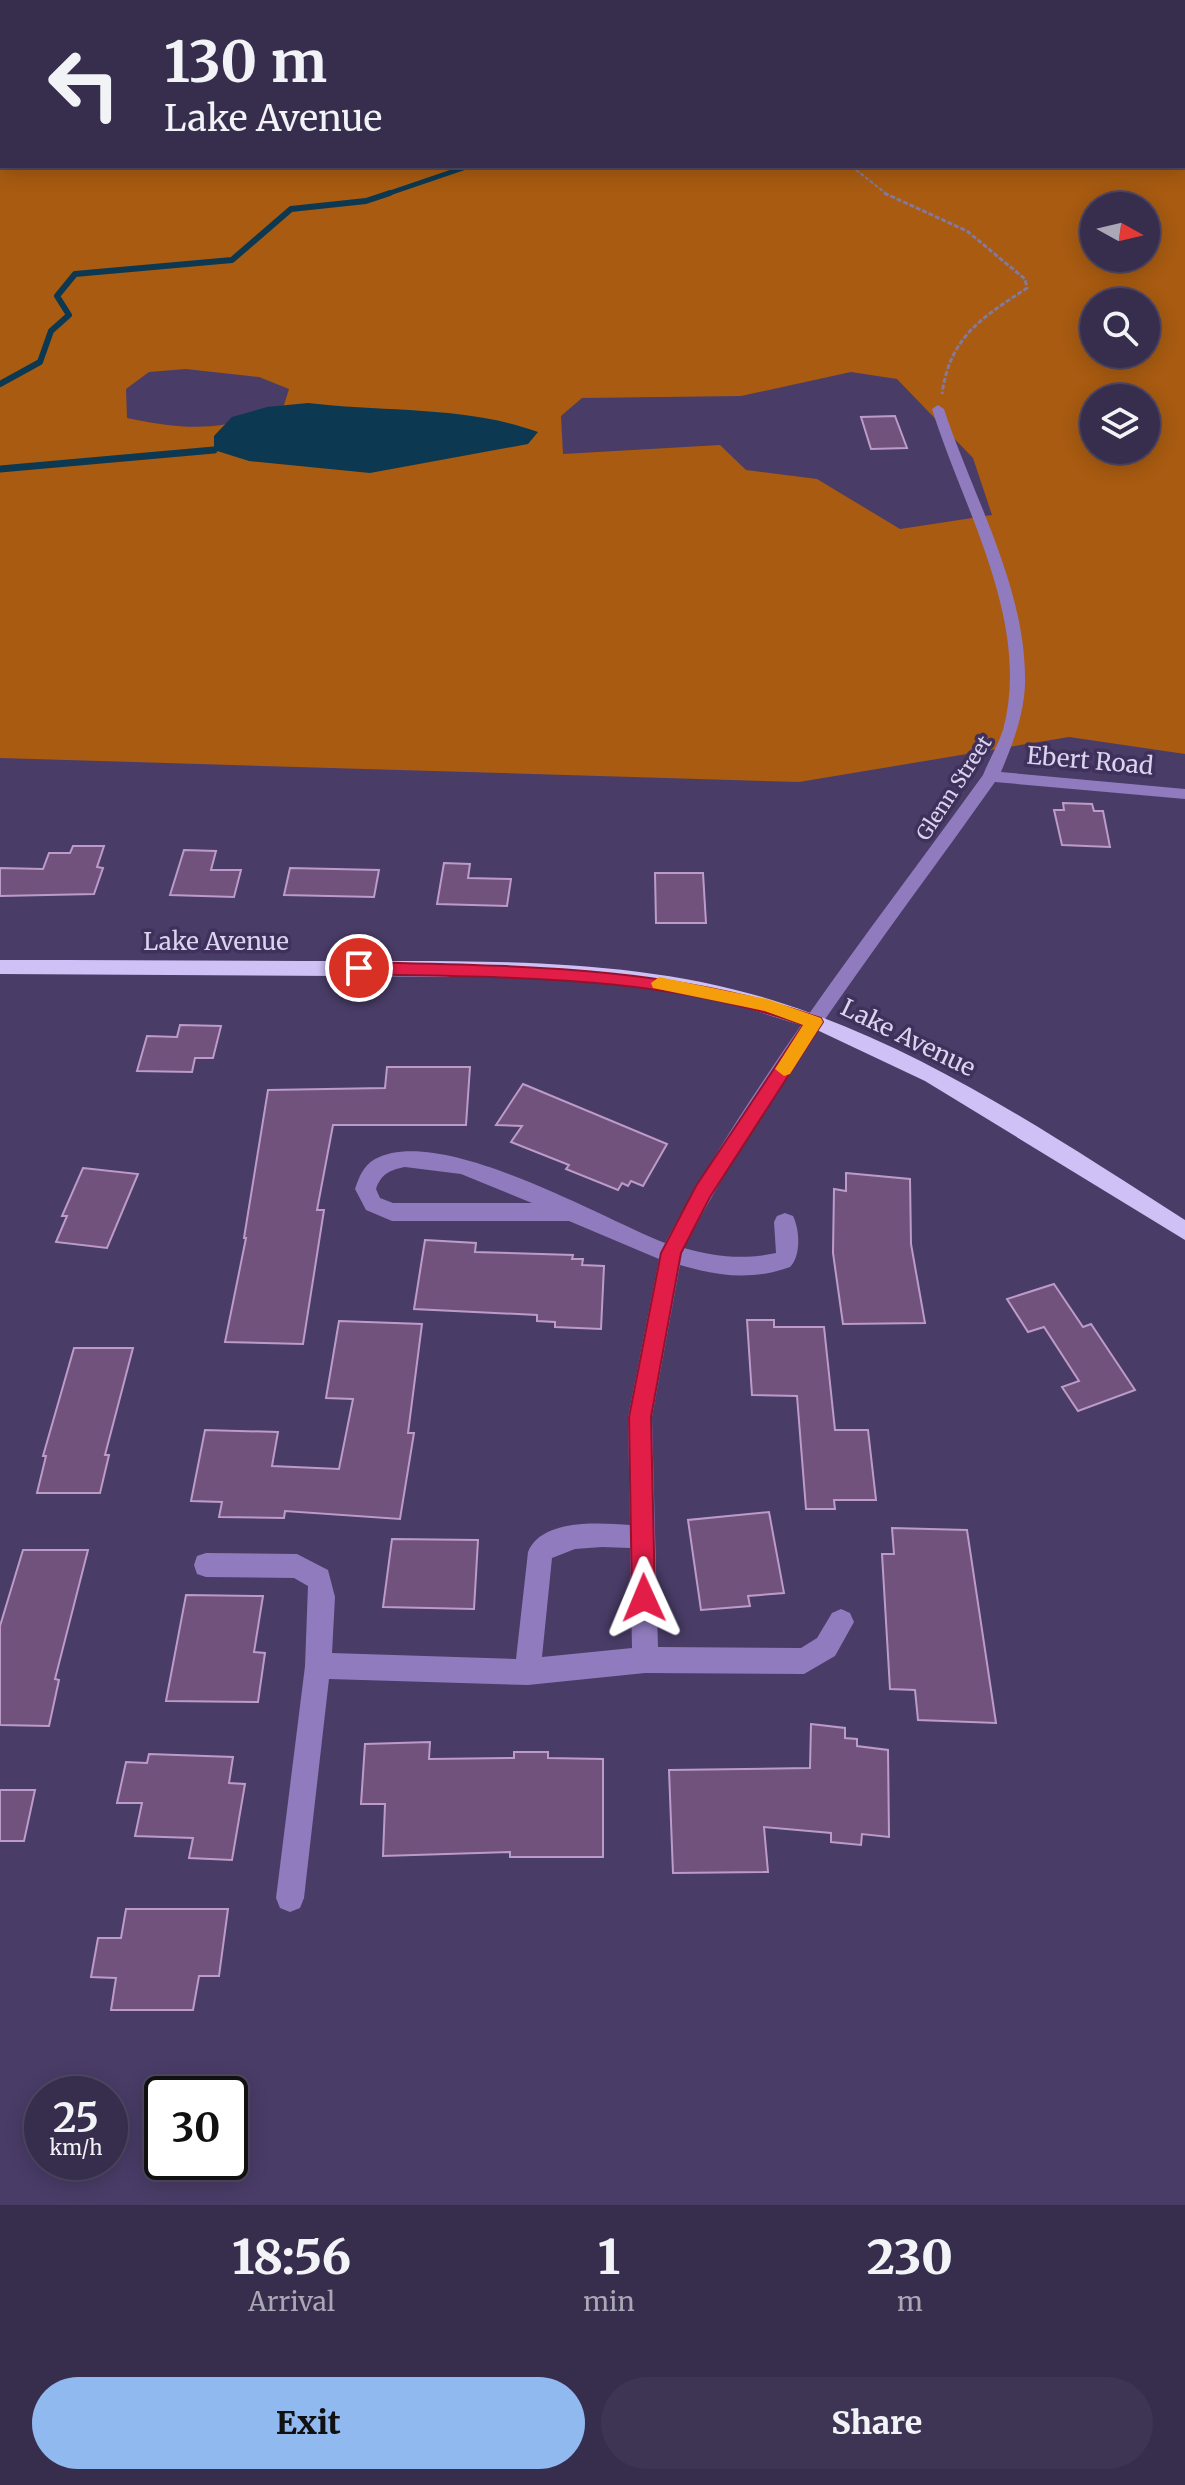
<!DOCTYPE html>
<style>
body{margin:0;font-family:Merriweather,serif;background:#3e3554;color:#f1f3f6;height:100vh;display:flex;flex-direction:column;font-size:30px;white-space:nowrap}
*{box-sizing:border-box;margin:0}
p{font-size:26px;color:#aaa8b6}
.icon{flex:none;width:44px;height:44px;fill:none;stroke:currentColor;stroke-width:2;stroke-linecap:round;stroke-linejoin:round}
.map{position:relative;height:2205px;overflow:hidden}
.sheet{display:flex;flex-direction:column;background:#372d4d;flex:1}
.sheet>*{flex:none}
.hud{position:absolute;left:0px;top:0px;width:1186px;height:168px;box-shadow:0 4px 20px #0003,0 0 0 2px #514965;background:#372d4d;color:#f1f3f6;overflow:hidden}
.needle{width:52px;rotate:98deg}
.controls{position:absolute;left:1080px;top:192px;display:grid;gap:16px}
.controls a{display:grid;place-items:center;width:80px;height:80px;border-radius:50%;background:#372d4d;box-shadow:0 4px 20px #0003,0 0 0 2px #514965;font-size:40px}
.speed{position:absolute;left:24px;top:2076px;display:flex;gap:16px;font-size:40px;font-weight:700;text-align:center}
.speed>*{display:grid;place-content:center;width:104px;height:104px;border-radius:50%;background:#372d4d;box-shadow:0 4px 20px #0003,0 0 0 2px #514965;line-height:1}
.speed small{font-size:20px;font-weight:400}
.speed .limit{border:4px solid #111;border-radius:12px;background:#fff;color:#111}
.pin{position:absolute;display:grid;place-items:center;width:68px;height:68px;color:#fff;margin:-34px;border:4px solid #fff;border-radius:50%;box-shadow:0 2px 8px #0007}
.me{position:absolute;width:88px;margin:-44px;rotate:359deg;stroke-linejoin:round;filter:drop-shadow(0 0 6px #0008)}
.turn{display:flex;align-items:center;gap:28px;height:168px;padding:0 32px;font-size:36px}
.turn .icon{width:104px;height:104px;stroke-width:2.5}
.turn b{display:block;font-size:56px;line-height:68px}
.eta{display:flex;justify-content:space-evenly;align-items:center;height:136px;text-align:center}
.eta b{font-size:48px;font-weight:800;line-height:56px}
.primary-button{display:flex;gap:16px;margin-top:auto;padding:16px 32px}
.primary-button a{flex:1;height:92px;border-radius:48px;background:#90b9f0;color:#111;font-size:32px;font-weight:800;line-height:92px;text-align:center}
.primary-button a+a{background:#3e3554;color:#f1f3f6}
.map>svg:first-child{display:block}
.forest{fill:#a85b11;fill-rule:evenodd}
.water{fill:#0c3951}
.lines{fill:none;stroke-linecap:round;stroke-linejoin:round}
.stream-far2{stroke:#0c3951;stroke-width:5}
.stream-far1{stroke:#0c3951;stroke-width:6}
.stream{stroke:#0c3951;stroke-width:7}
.building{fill:#71527c;stroke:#bd9bc9;stroke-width:2}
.path-far1{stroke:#83789d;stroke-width:2;stroke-dasharray:4 2;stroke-linecap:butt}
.path{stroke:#83789d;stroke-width:3;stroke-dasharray:5 2;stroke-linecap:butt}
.minor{fill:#8f7bbd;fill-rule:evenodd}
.major{fill:#cfc1f5;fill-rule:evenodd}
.route{fill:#e11d48;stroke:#92132f;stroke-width:2}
.slow{fill:#f59e0b}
.labels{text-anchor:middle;stroke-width:7;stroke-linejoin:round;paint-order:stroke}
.far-street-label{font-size:20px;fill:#dbd4ef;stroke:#3f315c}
.street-label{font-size:24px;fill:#dbd4ef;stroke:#3f315c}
</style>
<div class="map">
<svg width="1185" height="2205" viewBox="0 0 1185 2205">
<rect width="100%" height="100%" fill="#493c67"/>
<!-- forest -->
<path class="forest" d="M0,0H1185V754L1069,737L799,782L0,758ZM2,2H1184V166H2ZM1094,206H1146V258H1094ZM1094,302H1146V354H1094ZM186,369L259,377L289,389L284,405C225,432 190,431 127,418L126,389L149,372ZM851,372L897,379L973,458L992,515L900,529L817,479L746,470L720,445L563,454L561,416L582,398L741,396ZM1094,398H1146V450H1094Z"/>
<!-- water -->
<path class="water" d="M308,403C383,412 468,406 538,432L528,444L370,473L249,461L214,450V436L232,417L267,407Z"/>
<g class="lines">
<!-- stream-far2 -->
<g class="stream-far2">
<polyline points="788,0 792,2"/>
<polyline points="384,195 469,166"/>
</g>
<!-- stream-far1 -->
<polyline class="stream-far1" points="0,384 40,362 51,331 69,315 57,296 75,274 232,260 291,209 366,201 390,193"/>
<!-- stream -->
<polyline class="stream" points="0,469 214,450"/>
</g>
<!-- building -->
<g class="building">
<polygon points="895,416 907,448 871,449 861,417"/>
<polygon points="1063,803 1092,804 1094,811 1103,811 1110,847 1062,845 1054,810 1064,810"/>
<polygon points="73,846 104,846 97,867 103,868 94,894 0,896 0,868 43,869 49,853 70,853"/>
<polygon points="184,850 216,851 211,870 241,870 234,897 170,895"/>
<polygon points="444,863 470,864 468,878 511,879 507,906 437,904"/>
<polygon points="290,868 379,870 374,897 284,895"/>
<polygon points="655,873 703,873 706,923 656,923"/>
<polygon points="180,1025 221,1026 213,1058 195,1058 192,1072 137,1071 147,1036 177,1037"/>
<polygon points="387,1067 470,1067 466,1125 333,1125 317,1210 324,1210 303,1344 225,1342 246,1238 244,1238 268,1090 385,1088"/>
<polygon points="523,1084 667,1144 643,1186 631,1181 628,1186 622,1183 618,1190 566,1169 569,1165 511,1142 522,1126 496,1125"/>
<polygon points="83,1168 138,1174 107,1248 56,1242 67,1216 62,1216"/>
<polygon points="846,1173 910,1179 911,1244 925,1323 843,1324 833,1253 834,1189 846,1191"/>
<polygon points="425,1240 476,1243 475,1252 573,1255 572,1259 583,1259 582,1265 604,1266 601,1329 555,1327 555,1322 537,1321 537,1315 414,1309"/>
<polygon points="1054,1284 1083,1327 1091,1324 1135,1390 1078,1411 1062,1387 1079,1381 1044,1327 1028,1332 1007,1299"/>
<polygon points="747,1320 774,1320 774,1327 824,1327 835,1430 868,1430 876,1500 834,1500 835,1509 806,1509 797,1396 752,1395"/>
<polygon points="339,1321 422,1324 408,1433 414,1433 400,1519 285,1511 284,1518 219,1517 222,1502 191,1501 205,1430 278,1432 272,1466 339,1469 353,1399 326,1398"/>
<polygon points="74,1348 133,1348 105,1455 109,1455 100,1493 37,1493 46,1456 43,1456"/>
<polygon points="769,1512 784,1593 748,1596 750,1606 701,1610 688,1520"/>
<polygon points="892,1528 967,1530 996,1723 918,1720 915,1690 890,1689 882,1554 894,1554"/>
<polygon points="392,1539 478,1540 474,1609 383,1607"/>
<polygon points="23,1550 88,1550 55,1679 59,1680 49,1726 0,1725 0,1626"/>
<polygon points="186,1595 263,1596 254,1652 265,1653 258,1702 166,1701"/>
<polygon points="811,1724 845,1728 845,1738 857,1739 857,1746 888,1750 889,1837 862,1834 861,1845 831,1842 831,1833 764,1827 768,1872 673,1873 669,1770 810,1768"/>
<polygon points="430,1742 429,1759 514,1758 514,1752 548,1752 548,1758 603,1759 603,1857 510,1857 510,1852 383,1856 385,1804 361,1804 365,1744"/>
<polygon points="149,1754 233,1757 229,1783 245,1784 232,1860 189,1858 193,1838 135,1836 142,1803 117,1803 126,1762 147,1763"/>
<polygon points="0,1790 35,1790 24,1841 0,1841"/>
<polygon points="126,1909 228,1909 219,1976 199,1976 193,2010 111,2010 116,1978 91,1977 98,1938 121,1938"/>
</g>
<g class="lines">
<!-- path-far1 -->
<g class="path-far1">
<polyline points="453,0 474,2"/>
<polyline points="851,166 888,195"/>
</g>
<!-- path -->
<path class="path" d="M884,193L967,231L1025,279L1027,288C982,318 950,336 942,394"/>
<!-- minor -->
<path class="minor" d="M938,405L944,409C973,497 1027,589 1025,684C1024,715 1013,743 1001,772L1185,789V799L995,782C888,933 770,1083 684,1248C716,1257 743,1260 776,1253L774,1222L777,1216L785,1213L793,1216C800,1230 801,1256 790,1267C752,1281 717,1276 680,1265L652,1417L658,1647L801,1648L817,1638L832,1613L841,1609L850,1613L854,1622L835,1656L804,1674L645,1673L528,1685L329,1679L304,1898L300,1908L290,1912L280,1908L276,1898L305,1666L308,1586L294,1578L206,1577L197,1574L194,1565L197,1556L206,1553L297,1554L328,1570L335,1597L332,1653L516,1659L528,1552C542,1518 600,1523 630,1525L628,1417L659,1259L569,1221H392L366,1210L355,1189C359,1177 363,1166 375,1159C440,1124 599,1217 665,1243C754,1077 873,927 983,775C989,760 998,745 1003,730C1032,622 963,509 932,409ZM405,1167L461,1174L532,1203H393L380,1198L376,1189C381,1174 390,1170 405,1167ZM602,1547L630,1548L632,1648L542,1657L552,1558L575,1549Z"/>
<!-- major -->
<path class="major" d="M0,960C117,960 234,961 350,961C491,961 637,958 772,1000C923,1047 1053,1136 1185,1220V1240L925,1081L817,1030L720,1000L621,984L520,977L0,974Z"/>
</g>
<!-- route -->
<path class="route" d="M359,962C515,966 671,965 821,1018L823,1022L710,1197L681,1253L651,1417L655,1598L652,1606L644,1610L636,1606L632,1598L629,1417L661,1253L696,1186L803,1025C661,974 508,978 359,974L351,968Z"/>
<!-- slow -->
<polygon class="slow" points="659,977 767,999 821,1018 823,1022 790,1074 784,1076 775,1069 803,1025 765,1011 653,988 651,983"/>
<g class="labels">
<!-- far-street labels -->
<g class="far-street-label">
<text transform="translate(954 788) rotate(-57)" y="7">Glenn Street</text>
</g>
<!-- street labels -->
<g class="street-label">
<text transform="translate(1090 761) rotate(5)" y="8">Ebert Road</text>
<text x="216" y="950">Lake Avenue</text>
<text transform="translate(908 1038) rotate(26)" y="8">Lake Avenue</text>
</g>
</g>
</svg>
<div class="controls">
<a><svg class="needle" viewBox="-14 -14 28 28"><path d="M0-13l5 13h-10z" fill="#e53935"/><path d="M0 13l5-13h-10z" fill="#aaa8b6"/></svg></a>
<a><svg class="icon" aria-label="search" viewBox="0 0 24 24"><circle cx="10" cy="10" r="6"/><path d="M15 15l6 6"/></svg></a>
<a><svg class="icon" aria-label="layers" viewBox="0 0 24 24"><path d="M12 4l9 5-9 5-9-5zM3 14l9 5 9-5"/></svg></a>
</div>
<div class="speed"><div>25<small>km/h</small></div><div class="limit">30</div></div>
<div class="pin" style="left:359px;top:968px;background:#d93025"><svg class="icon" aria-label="arrive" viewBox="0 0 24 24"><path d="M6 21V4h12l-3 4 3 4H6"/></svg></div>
<svg class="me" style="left:644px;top:1598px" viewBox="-20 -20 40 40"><path d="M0-17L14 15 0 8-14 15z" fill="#e11d48" stroke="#fff" stroke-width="4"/></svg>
<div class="hud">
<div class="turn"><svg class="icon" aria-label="left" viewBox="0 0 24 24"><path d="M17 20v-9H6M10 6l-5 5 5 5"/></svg><div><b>130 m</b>Lake Avenue</div></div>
</div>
</div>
<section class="sheet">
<div class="eta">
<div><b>18:56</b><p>Arrival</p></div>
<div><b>1</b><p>min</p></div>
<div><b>230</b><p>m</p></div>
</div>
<div class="primary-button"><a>Exit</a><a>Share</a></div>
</section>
